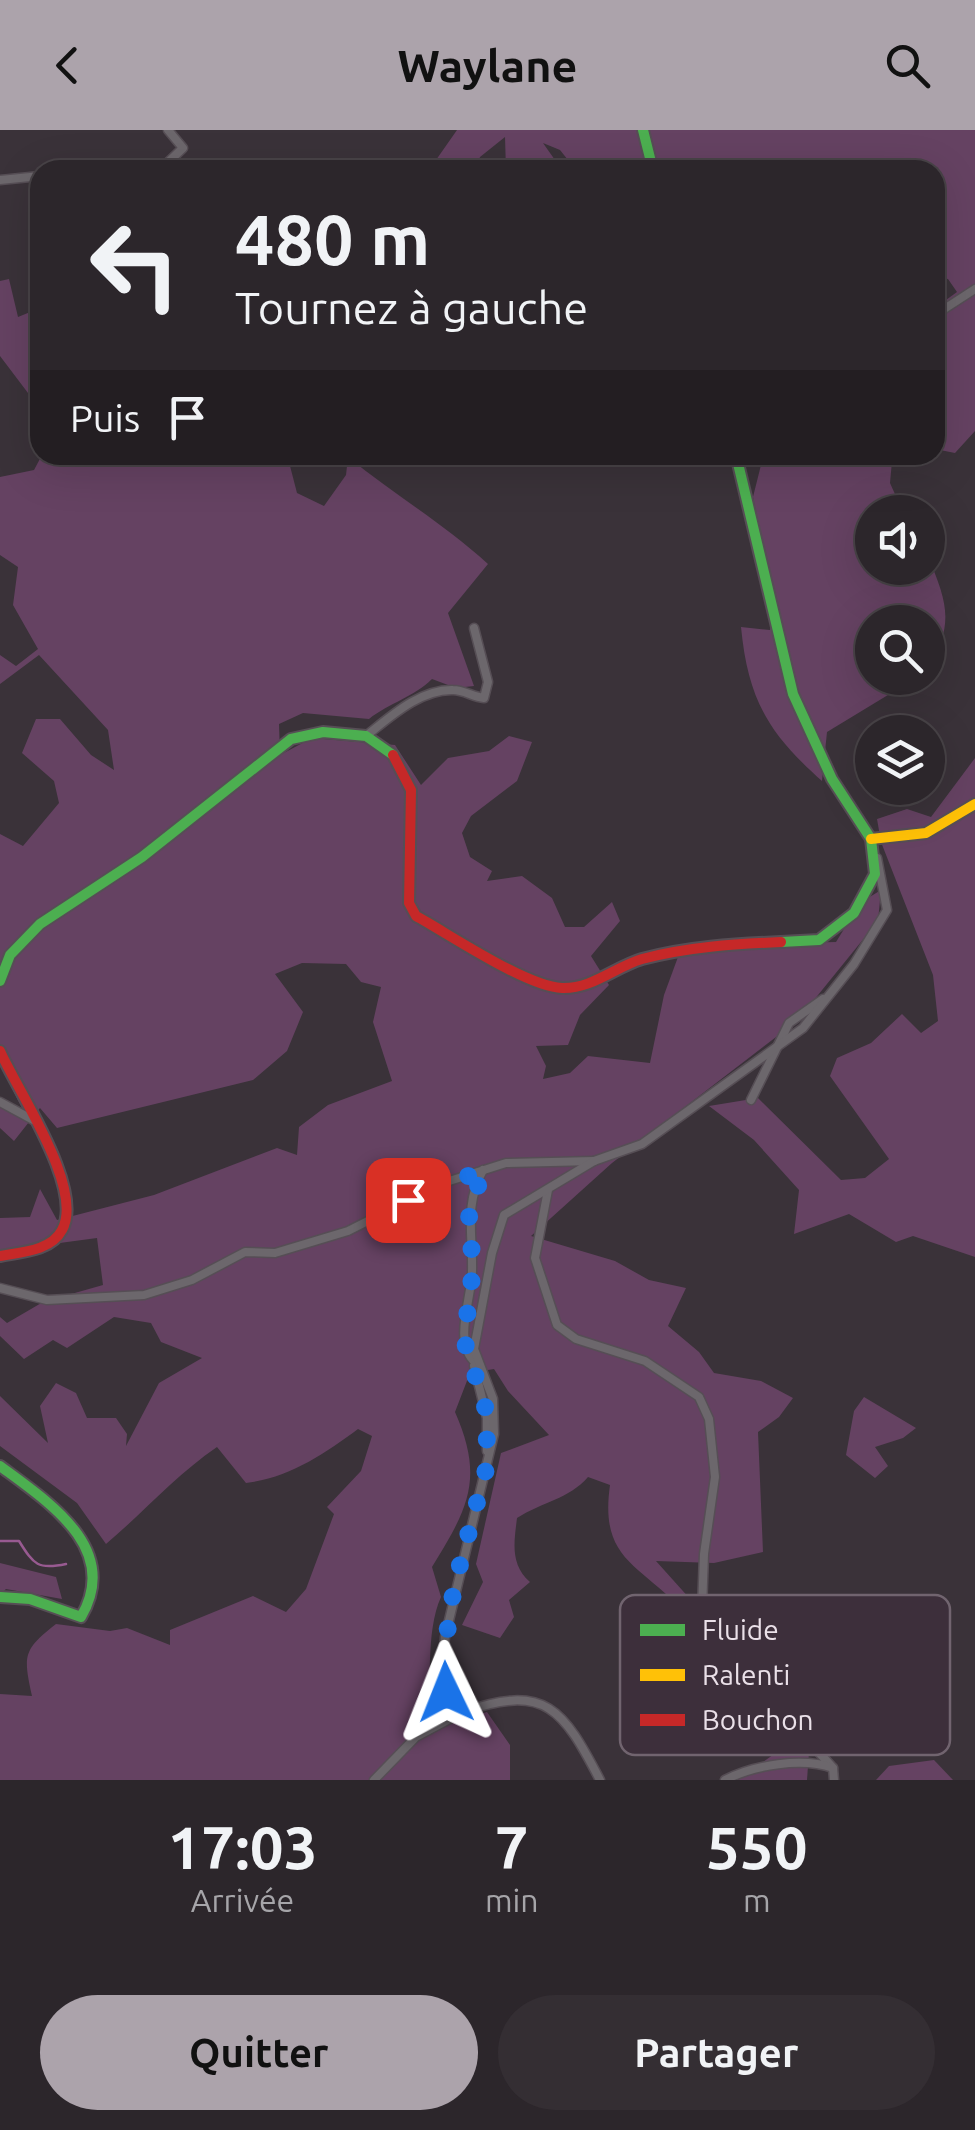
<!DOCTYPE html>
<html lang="fr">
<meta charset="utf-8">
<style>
body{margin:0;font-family:Ubuntu,sans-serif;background:#342e33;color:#f1f3f6;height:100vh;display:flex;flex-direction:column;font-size:38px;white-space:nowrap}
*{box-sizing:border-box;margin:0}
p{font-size:32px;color:#a6a5a9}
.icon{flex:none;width:55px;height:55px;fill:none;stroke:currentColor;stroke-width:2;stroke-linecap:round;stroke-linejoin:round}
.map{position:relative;height:1650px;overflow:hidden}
.side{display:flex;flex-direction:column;background:#2c262b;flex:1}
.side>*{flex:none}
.hud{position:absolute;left:30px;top:30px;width:915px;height:305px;border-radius:30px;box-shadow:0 10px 40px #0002,0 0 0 2px #484347;background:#2c262b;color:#f1f3f6;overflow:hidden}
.buttons{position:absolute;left:855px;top:365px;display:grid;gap:20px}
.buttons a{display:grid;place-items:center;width:90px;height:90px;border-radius:50%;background:#2c262b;box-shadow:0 10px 40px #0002,0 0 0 2px #484347;font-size:50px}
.pin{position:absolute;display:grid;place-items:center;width:85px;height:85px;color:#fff;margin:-42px;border-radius:20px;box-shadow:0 5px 15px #0006}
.me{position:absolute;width:110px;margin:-55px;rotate:358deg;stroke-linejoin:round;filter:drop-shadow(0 0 8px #0008)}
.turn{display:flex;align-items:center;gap:35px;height:210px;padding:0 40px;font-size:45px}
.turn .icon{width:130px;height:130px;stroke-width:2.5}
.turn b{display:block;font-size:70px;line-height:85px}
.then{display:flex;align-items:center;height:95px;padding:0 40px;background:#0003;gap:20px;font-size:38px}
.eta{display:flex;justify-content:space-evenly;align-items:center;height:170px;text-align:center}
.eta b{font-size:60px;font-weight:600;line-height:70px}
.cta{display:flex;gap:20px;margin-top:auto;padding:20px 40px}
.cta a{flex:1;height:115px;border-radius:60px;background:#aca3ab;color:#111;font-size:40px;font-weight:600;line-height:115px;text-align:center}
.cta a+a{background:#342e33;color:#f1f3f6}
header{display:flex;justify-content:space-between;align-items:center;height:130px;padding:0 40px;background:#aca3ab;color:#111;font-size:45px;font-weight:600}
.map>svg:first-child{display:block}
.green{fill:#654262}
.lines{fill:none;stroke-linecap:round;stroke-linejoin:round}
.stream{stroke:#985a91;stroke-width:2.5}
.street-casing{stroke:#564e55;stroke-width:11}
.fast-casing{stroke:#564e55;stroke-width:14}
.slow-casing{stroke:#564e55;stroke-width:14}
.jam-casing{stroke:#564e55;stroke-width:14}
.street{stroke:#6c676c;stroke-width:8}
.fast{stroke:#4caf50;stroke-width:10}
.slow{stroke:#ffc107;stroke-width:10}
.jam{stroke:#c62828;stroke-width:10}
.route{stroke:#1a73e8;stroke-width:18;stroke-dasharray:0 32.4}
.key{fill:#3d2f3b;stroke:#71646f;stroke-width:2.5}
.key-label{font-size:28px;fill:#eae0e8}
</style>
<header><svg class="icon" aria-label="back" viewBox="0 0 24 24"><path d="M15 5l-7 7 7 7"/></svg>Waylane<svg class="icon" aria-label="search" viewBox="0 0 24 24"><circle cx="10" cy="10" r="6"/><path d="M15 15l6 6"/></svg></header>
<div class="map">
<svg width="975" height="1650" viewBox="0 0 975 1650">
<rect width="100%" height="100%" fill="#3a3239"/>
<!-- green -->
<g class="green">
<polygon points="457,0 975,0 975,301 955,323 935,319 935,249 946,240 935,233 935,178 957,162 948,149 935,147 935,40 576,40 560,20 543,13 562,40 506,40 505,7 480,27 475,40 429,40"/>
<polygon points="9,149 18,187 40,178 40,292 28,263 0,226 0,151"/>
<path d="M42,325H274L289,332L297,363L324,376L346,345L348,327C395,365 444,394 488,434L448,483L474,556L456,558L432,549C414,567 389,573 369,589L303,583L279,594L280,625L312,608L395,615L421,655L448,628L489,621L509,606L532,612L517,651L471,686L462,703L470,727L492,741L487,751L522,746L552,768L565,797H584L612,772L620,791L591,826L609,855L580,885L568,915L536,916L546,936L543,949L570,943L588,926L650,933L664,865L678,827L751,814L836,812L860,773L881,760L878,791L797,891L612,1033L531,1106L615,1131L649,1150L686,1158L668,1196L699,1222L714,1243L761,1251L793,1268L779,1287L758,1302L763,1422L714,1433L656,1431L691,1470L729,1482L730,1501L712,1507C696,1498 690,1487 678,1475C634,1432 600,1426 610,1355L588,1347C569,1369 542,1372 517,1388C514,1413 510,1434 530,1452L509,1470L514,1487L500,1508L462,1495L483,1452L476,1434L501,1323L549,1305L508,1261L494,1239L470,1243L455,1282C484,1348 469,1377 432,1437L441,1467C425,1502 432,1558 428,1599L487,1582L510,1615V1650H0V1564L32,1566C23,1525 23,1520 56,1494L110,1501L127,1498L170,1515V1500L253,1466L286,1482L306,1459L334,1384L327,1377L361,1341L372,1306L358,1299C324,1324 289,1348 246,1353L217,1317C176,1345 144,1382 106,1414L77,1373L0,1316V1266L48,1313L40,1276L56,1253L76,1263L87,1288H116L127,1304L126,1316L159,1253L202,1228L161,1212L151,1193L114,1187L67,1218L53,1210L24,1229L0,1206V1187L7,1193L43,1172L103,1155L97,1108L0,1121V1088L30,1087L40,1059L57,1090L154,1065L277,1018L297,1025L299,997L328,975L392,951L373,892L381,857L361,852L346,834L302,833L275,844L303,882L287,921L253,950L57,998L40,978L14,1011L0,998V969L22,978L0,935V704L23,716L59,673L54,651L22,623L36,589H60L91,625L114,640L108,600L39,525L0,554V525L16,536L38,519L13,475L18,437L0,425V347L34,340Z"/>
<path d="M755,325H879L892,331L890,353L903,382H872V438H928V426C947,473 955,493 928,539V492H872V548H916L827,602L822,651C768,603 748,569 741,497L770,500V454L753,367L761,335Z"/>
<polygon points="975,628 975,1127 913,1106 896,1112 849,1084 794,1104 799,1060 754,1010 709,976 758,968 841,1050 865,1048 889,1029 830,946 837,928 871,913 902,884 921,903 938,891 933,845 881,712 877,689 907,679 931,687"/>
<polygon points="864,1267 916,1298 903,1308 875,1317 888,1336 875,1348 846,1325 854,1281"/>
<polygon points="0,1433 56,1447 62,1469 6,1459 0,1464"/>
<polygon points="788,1614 809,1622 807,1650 738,1650"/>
<polygon points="934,1630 953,1650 876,1650 889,1636"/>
</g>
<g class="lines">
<!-- stream -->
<path class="stream" d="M0,1411H19C34,1435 38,1440 66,1434"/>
<!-- street casing -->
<g class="street-casing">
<g id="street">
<polyline points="160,40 183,18 168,0"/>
<polyline points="0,50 40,46"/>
<polyline points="935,185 975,159"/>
<path d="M366,606C390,587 420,559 453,560C464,560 473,567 484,568L488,552L474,498"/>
<polyline points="751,970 789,893 823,869"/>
<polyline points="0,972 35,991"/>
<polyline points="548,1060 535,1128 557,1195 576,1209 645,1231 699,1267 709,1289 715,1347 704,1424 701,1507 709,1552 756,1590 815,1618 833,1638"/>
<polyline points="0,1158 47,1170 144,1165 192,1150 245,1122 275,1123 348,1101 443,1053 506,1033 594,1031"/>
<path d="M476,1233C452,1213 472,1168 472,1141C473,1104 464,1075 483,1040"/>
<polyline points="474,1236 487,1288 487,1321"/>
<polyline points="414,1608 463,1582"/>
<polyline points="374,1650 414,1609 441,1543"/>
<path d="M600,1650C563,1579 546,1553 463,1582L453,1577L441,1543L445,1507L494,1304L493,1269L474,1219L492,1123L504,1085L594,1031L642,1014L803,898L854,834L887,780L877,728"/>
<path d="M725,1650C754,1635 802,1627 833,1638L834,1650"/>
</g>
</g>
<!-- fast casing -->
<g class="fast-casing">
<g id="fast">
<polyline points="643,0 653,40"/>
<polyline points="736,325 793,564 832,649 871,709 875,744 854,783 819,810 781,812"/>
<polyline points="0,851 10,825 40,794 142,727 291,609 323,602 366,606 393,625"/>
<path d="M0,1336C50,1373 121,1419 81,1487L30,1469L0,1467"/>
</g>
</g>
<!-- slow casing -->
<g class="slow-casing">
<polyline id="slow" points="871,709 926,703 975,674"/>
</g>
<!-- jam casing -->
<g class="jam-casing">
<g id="jam">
<path d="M393,625L411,660L409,773L416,786C449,804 527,857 562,858C592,859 615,837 642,829C687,817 734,814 781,812"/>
<path d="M0,921C17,960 85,1059 62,1100C51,1121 21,1122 0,1126"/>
</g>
</g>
<!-- street -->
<use href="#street" class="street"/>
<!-- fast -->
<use href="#fast" class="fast"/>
<!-- slow -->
<use href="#slow" class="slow"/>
<!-- jam -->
<use href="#jam" class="jam"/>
</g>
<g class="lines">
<!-- route -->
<polyline class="route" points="408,1070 483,1040 469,1085 473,1139 464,1210 485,1276 488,1332 454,1457 441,1543 446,1562"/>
</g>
<!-- legend -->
<rect x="620" y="1465" width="330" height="160" rx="15" class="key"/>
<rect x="640" y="1494" width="45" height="12" fill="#4caf50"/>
<rect x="640" y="1539" width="45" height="12" fill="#ffc107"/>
<rect x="640" y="1584" width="45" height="12" fill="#c62828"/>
<g class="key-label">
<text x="702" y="1510">Fluide</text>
<text x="702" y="1555">Ralenti</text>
<text x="702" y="1600">Bouchon</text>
</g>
</svg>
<div class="buttons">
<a><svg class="icon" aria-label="sound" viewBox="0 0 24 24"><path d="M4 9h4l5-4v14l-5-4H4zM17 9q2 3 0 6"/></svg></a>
<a><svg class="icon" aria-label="search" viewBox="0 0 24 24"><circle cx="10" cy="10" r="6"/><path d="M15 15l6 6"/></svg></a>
<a><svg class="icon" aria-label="layers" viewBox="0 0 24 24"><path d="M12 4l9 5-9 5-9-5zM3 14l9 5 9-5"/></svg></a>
</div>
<div class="pin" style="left:408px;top:1070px;background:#d93025"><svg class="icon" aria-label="arrive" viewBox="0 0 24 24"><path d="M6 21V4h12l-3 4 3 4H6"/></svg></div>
<svg class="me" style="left:446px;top:1562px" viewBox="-20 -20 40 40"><path d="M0-17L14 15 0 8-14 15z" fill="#1a73e8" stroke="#fff" stroke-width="4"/></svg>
<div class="hud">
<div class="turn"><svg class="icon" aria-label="left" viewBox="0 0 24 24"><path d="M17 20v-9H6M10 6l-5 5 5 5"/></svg><div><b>480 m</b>Tournez à gauche</div></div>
<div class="then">Puis<svg class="icon" aria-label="arrive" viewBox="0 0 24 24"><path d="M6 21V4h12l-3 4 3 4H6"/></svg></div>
</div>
</div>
<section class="side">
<div class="eta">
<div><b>17:03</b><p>Arrivée</p></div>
<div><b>7</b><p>min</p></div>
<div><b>550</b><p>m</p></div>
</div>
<div class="cta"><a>Quitter</a><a>Partager</a></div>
</section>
